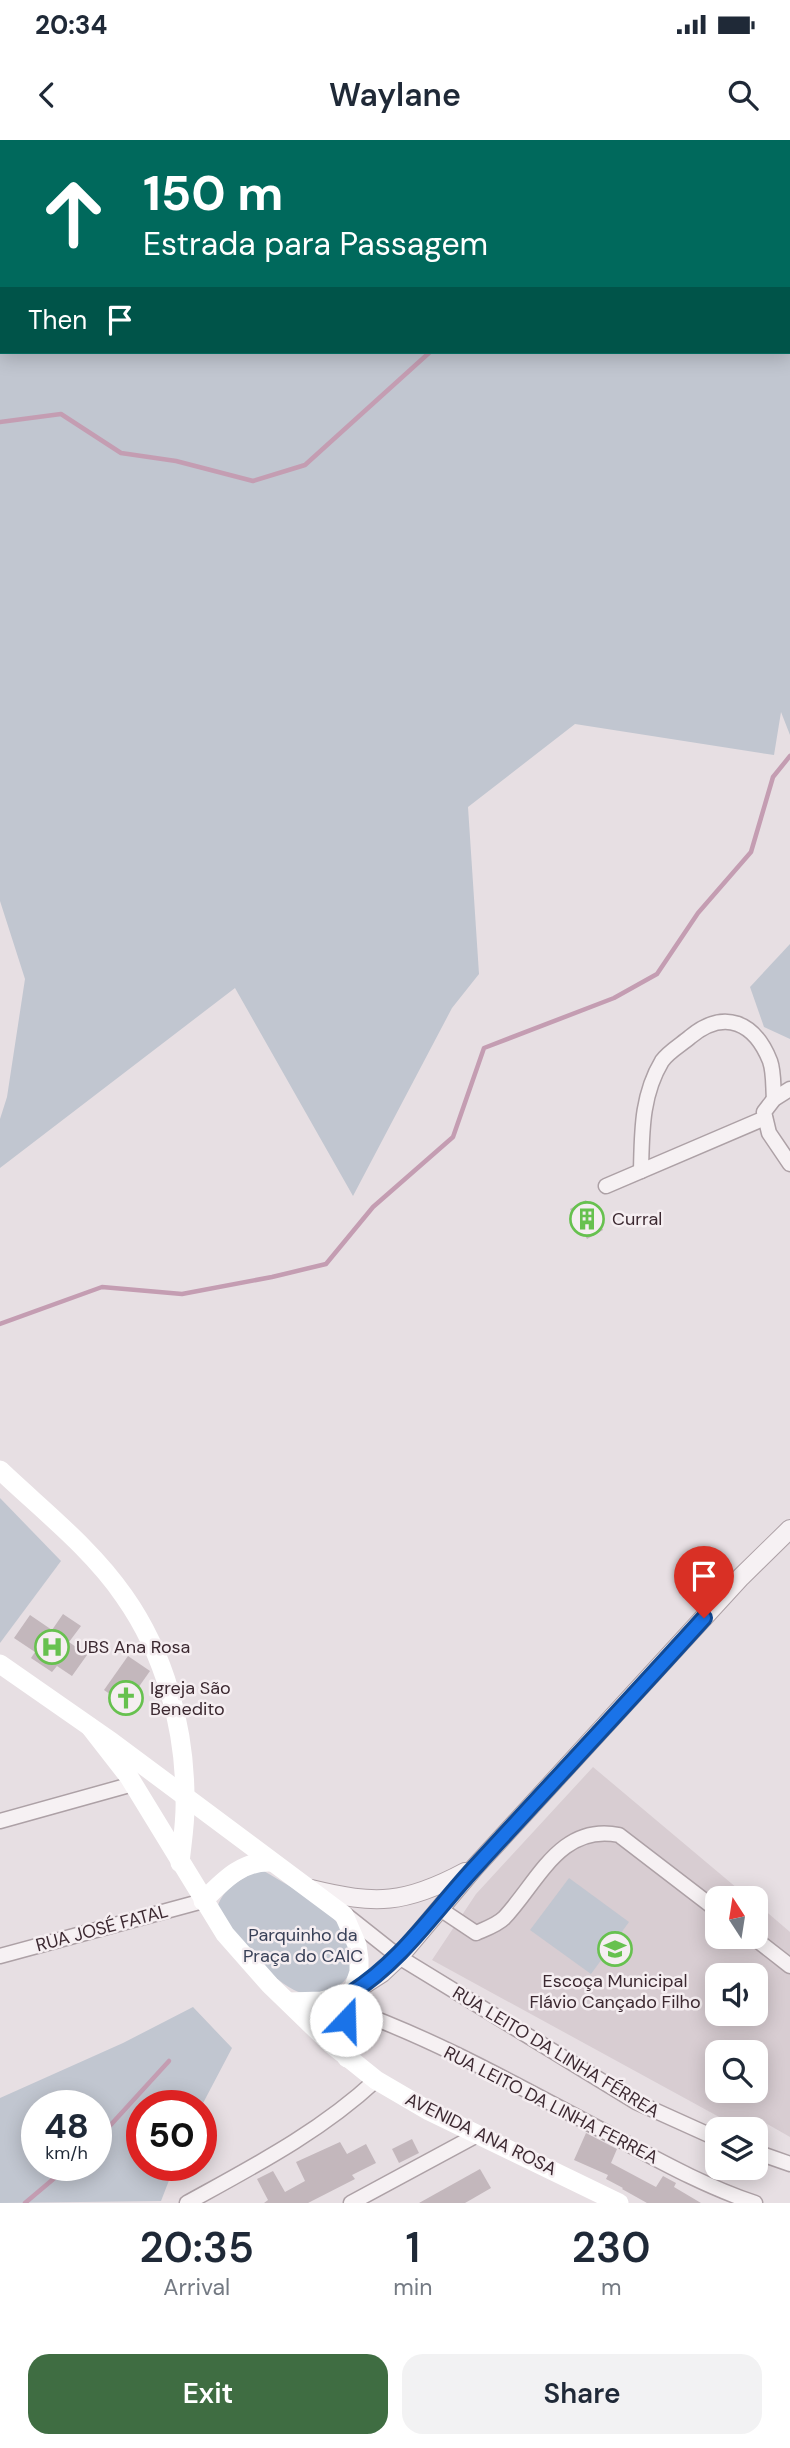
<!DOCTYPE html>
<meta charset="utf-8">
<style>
body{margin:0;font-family:"DM Sans",sans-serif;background:#f2f2f3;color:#1f2937;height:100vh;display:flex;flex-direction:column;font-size:26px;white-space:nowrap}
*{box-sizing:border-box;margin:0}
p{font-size:23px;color:#747a83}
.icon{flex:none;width:38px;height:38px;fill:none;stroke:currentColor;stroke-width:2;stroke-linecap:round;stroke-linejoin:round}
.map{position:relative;height:2063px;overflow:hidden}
.sheet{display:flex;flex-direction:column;background:#fff;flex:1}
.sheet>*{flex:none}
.top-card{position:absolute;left:0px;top:0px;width:791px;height:214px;box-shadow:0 4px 18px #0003;background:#00695c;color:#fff;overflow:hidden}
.needle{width:46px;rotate:348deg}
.controls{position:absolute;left:705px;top:1746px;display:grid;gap:14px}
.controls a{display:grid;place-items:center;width:63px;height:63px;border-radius:14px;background:#fff;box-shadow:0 4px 18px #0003;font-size:35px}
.speed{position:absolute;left:21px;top:1950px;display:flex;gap:14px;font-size:35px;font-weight:700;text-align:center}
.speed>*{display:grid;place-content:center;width:91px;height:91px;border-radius:50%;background:#fff;box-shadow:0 4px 18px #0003;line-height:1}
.speed small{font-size:18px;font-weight:400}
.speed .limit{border:10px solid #d22;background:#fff;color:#111}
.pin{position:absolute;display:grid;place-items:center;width:60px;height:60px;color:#fff;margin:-72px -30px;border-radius:50% 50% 50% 0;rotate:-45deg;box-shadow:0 0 7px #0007}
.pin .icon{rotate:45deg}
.me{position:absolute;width:77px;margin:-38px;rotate:21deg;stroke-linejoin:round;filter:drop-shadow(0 0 5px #0008)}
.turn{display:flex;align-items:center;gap:24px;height:147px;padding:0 28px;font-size:32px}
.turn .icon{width:91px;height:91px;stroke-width:2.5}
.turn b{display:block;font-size:49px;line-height:60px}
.then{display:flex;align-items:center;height:66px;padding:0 28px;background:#0003;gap:14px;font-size:26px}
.eta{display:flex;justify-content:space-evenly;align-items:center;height:119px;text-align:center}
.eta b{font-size:42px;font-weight:600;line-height:49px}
.cta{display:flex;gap:14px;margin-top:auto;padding:14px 28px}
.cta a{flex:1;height:80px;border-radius:21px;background:#3f6d42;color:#fff;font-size:28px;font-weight:600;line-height:80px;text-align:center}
.cta a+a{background:#f2f2f3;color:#1f2937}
.status{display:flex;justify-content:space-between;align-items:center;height:49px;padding:0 35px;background:#fff;direction:ltr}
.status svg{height:19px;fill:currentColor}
header{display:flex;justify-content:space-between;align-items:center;height:91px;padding:0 28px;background:#fff;font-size:32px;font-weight:600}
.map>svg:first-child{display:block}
.built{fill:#d8cdd2;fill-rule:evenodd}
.green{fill:#c1c6d0;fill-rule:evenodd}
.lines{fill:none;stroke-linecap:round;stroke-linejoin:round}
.stream{stroke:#c49db2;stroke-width:4.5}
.building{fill:#c3b7bc}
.minor-casing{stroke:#ada1a6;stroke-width:17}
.tertiary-casing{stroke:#ada1a6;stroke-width:20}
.minor{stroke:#f6f1f3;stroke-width:14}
.tertiary{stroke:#f6f1f3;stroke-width:18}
.secondary{stroke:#fff;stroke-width:19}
.route-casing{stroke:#114b97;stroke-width:18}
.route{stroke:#1a73e8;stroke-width:12}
.labels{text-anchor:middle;stroke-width:5;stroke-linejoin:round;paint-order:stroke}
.poi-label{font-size:18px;fill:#3c2931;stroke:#f5eef1;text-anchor:start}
.street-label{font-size:18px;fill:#3c2931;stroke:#f5eef1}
.park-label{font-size:18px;fill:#384057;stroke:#f5eef1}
</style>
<div class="status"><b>20:34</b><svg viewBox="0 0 49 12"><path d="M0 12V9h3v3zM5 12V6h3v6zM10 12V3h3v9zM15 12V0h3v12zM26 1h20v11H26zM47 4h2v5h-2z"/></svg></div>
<header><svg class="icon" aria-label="back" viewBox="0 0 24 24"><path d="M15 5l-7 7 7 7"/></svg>Waylane<svg class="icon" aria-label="search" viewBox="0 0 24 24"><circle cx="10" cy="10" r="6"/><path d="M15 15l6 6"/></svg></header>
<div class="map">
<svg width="790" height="2063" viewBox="0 0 790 2063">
<rect width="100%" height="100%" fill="#e7dfe3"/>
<!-- built -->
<path class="built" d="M593,1627L750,1759H718V1797H756V1763L790,1792V1997L762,1981L753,1990H743L432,1820L476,1754ZM718,1836H756V1874H718ZM718,1913H756V1951H718Z"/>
<!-- green -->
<g class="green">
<path d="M0,0H790V595L781,572L774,615L575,584L468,667L479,834L452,868L353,1056L235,848L0,1028V979L7,957L25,839L0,761ZM2,2H789V212H2Z"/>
<polygon points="790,804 790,899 764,887 750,847"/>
<polygon points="0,1358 61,1421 0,1503"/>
<path d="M261,1729C287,1746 324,1762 342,1789C360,1814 355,1849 320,1852C311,1853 303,1855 294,1850C262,1833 240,1797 217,1770C220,1749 244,1737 261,1729Z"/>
<polygon points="569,1738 629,1782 591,1834 530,1790"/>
<path d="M193,1867L232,1908L201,1967L142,1965V2025H175L161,2061L0,2063V1958L123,1903ZM96,1965V2025H37V1965Z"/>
</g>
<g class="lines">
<!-- stream -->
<g class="stream">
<polyline points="710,2 711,0"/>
<polyline points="0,282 61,274 121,313 176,321 253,341 305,325 430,212"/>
<polyline points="0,1184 102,1147 182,1154 272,1137 326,1124 373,1067 453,997 484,908 614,858 657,834 698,773 751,712 773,637 790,616"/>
<polyline points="96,2001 169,1921"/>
<polyline points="25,2063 70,2025"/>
</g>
</g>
<!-- building -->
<g class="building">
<polygon points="586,1060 603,1090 587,1099 570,1069"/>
<polygon points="63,1474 81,1486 69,1502 87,1515 72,1536 57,1526 52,1532 31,1518 35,1512 14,1498 30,1475 52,1490"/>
<polygon points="128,1516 150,1531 126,1565 104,1550"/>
<polygon points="586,1993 617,2009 611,2023 656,2047 663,2036 676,2043 674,2047 701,2063 647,2063 622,2049 623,2048 606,2039 608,2035 574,2020"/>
<polygon points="412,1999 419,2013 399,2023 392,2009"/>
<polygon points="340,2002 347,2014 366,2004 376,2023 352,2035 355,2039 308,2063 264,2063 268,2060 257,2039 273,2031 285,2052 305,2041 296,2022"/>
<polygon points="480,2029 491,2048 472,2059 465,2063 419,2063"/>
</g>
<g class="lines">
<!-- minor casing -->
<g class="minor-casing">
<g id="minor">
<polyline points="790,949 774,959 764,972 769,993 790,1024"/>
<path d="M641,1031C642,993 641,956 662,921C668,912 682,904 690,897C725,868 755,883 770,921C774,932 773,947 774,959"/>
<polyline points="606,1046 765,978"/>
<polyline points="0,1681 133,1644"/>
<path d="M440,1769L476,1793C485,1789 497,1785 504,1778C538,1742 560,1683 619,1695L718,1771"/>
<polyline points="346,1775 399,1817 636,1962 718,1999"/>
<polyline points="753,1797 790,1826"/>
<polyline points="0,1816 203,1761"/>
<path d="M347,1868C438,1900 525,1950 611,1995C658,2020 704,2046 755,2063"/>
<polyline points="756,2012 790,2024"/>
<path d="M187,2063C254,2026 320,1992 376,1940"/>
<polyline points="351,2063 477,1995"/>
</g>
</g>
<!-- tertiary casing -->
<g class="tertiary-casing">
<g id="tertiary">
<path d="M311,1749C376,1765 405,1764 465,1732"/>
<polyline points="351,1853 382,1833 399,1817 475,1727 741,1437 790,1389"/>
</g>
</g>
<!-- minor -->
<use href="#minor" class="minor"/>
<!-- tertiary -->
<use href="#tertiary" class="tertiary"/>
<!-- secondary -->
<g class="secondary">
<path d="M0,1330C42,1370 91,1408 124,1456C165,1514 185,1588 185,1659C186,1680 182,1702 180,1723"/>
<polyline points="0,1524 112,1602 344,1775 357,1805 359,1819 359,1832 347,1868 347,1918"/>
<polyline points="90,1587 129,1637 225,1794 270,1845 330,1903 376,1940 429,1971 619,2063"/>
<path d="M203,1761C223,1741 242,1720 272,1722"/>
<polyline points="289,1862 322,1861 351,1853"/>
</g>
</g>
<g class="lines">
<!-- route casing -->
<g class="route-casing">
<path id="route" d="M346,1880L351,1853C403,1820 435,1770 477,1725C552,1643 629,1561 704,1478"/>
</g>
<!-- route -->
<use href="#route" class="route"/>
</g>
<!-- icons -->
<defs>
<g id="building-ring" transform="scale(1.75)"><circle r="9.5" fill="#f5eef1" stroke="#67c14f" stroke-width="1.5"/><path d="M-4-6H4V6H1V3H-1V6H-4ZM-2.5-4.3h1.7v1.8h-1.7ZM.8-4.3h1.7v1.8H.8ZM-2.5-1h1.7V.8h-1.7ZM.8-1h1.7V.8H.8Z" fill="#67c14f"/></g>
<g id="hospital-ring" transform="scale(1.75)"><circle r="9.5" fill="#f5eef1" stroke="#67c14f" stroke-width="1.5"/><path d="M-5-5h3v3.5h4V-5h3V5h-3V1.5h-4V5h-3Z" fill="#67c14f"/></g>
<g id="church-ring" transform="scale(1.75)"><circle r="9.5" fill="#f5eef1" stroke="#67c14f" stroke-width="1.5"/><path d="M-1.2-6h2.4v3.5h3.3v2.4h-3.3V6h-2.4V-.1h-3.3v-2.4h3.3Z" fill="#67c14f"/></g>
<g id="school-ring" transform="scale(1.75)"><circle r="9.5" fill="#f5eef1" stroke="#67c14f" stroke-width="1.5"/><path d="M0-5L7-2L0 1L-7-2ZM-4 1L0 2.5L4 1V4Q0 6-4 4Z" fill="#67c14f"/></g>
</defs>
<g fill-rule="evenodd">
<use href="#building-ring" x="587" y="1079"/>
<use href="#hospital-ring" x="52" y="1507"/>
<use href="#church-ring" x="126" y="1558"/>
<use href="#school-ring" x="615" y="1809"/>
</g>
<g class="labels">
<!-- poi labels -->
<g class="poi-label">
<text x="612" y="1085">Curral</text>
<text x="76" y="1513">UBS Ana Rosa</text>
<text x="150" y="1554">Igreja São<tspan x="150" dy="21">Benedito</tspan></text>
<text x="615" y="1847" text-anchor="middle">Escoça Municipal<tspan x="615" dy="21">Flávio Cançado Filho</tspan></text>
</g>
<!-- street labels -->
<g class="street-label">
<text transform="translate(102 1788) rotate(-15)" y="6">RUA JOSÉ FATAL</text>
<text transform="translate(556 1912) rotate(31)" y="6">RUA LEITO DA LINHA FÉRREA</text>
<text transform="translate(551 1965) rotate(27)" y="6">RUA LEITO DA LINHA FERREA</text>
<text transform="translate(481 1994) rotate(26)" y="6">AVENIDA ANA ROSA</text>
</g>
<!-- park labels -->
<g class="park-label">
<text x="303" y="1801">Parquinho da<tspan x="303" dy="21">Praça do CAIC</tspan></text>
</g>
</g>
</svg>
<div class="controls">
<a><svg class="needle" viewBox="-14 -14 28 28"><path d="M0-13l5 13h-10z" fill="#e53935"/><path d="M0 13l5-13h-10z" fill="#747a83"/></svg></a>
<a><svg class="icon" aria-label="sound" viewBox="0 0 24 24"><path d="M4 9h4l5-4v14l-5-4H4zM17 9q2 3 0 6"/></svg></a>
<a><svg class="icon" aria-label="search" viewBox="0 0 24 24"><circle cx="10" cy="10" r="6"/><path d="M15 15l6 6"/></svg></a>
<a><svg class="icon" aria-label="layers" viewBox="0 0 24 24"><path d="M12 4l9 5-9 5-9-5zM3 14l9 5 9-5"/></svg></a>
</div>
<div class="speed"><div>48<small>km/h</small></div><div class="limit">50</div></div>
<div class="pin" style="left:704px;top:1478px;background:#d93025"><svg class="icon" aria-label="arrive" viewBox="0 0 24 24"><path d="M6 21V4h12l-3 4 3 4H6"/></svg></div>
<svg class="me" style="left:346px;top:1880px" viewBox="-20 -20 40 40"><circle r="19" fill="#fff"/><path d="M0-13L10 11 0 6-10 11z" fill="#1a73e8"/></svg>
<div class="top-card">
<div class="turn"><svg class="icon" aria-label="ahead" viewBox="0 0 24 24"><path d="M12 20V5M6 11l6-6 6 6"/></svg><div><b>150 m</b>Estrada para Passagem</div></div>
<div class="then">Then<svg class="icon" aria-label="arrive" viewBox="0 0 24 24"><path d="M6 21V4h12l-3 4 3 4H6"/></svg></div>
</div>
</div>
<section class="sheet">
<div class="eta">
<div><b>20:35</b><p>Arrival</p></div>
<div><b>1</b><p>min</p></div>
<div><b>230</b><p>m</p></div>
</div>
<div class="cta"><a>Exit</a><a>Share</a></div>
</section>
